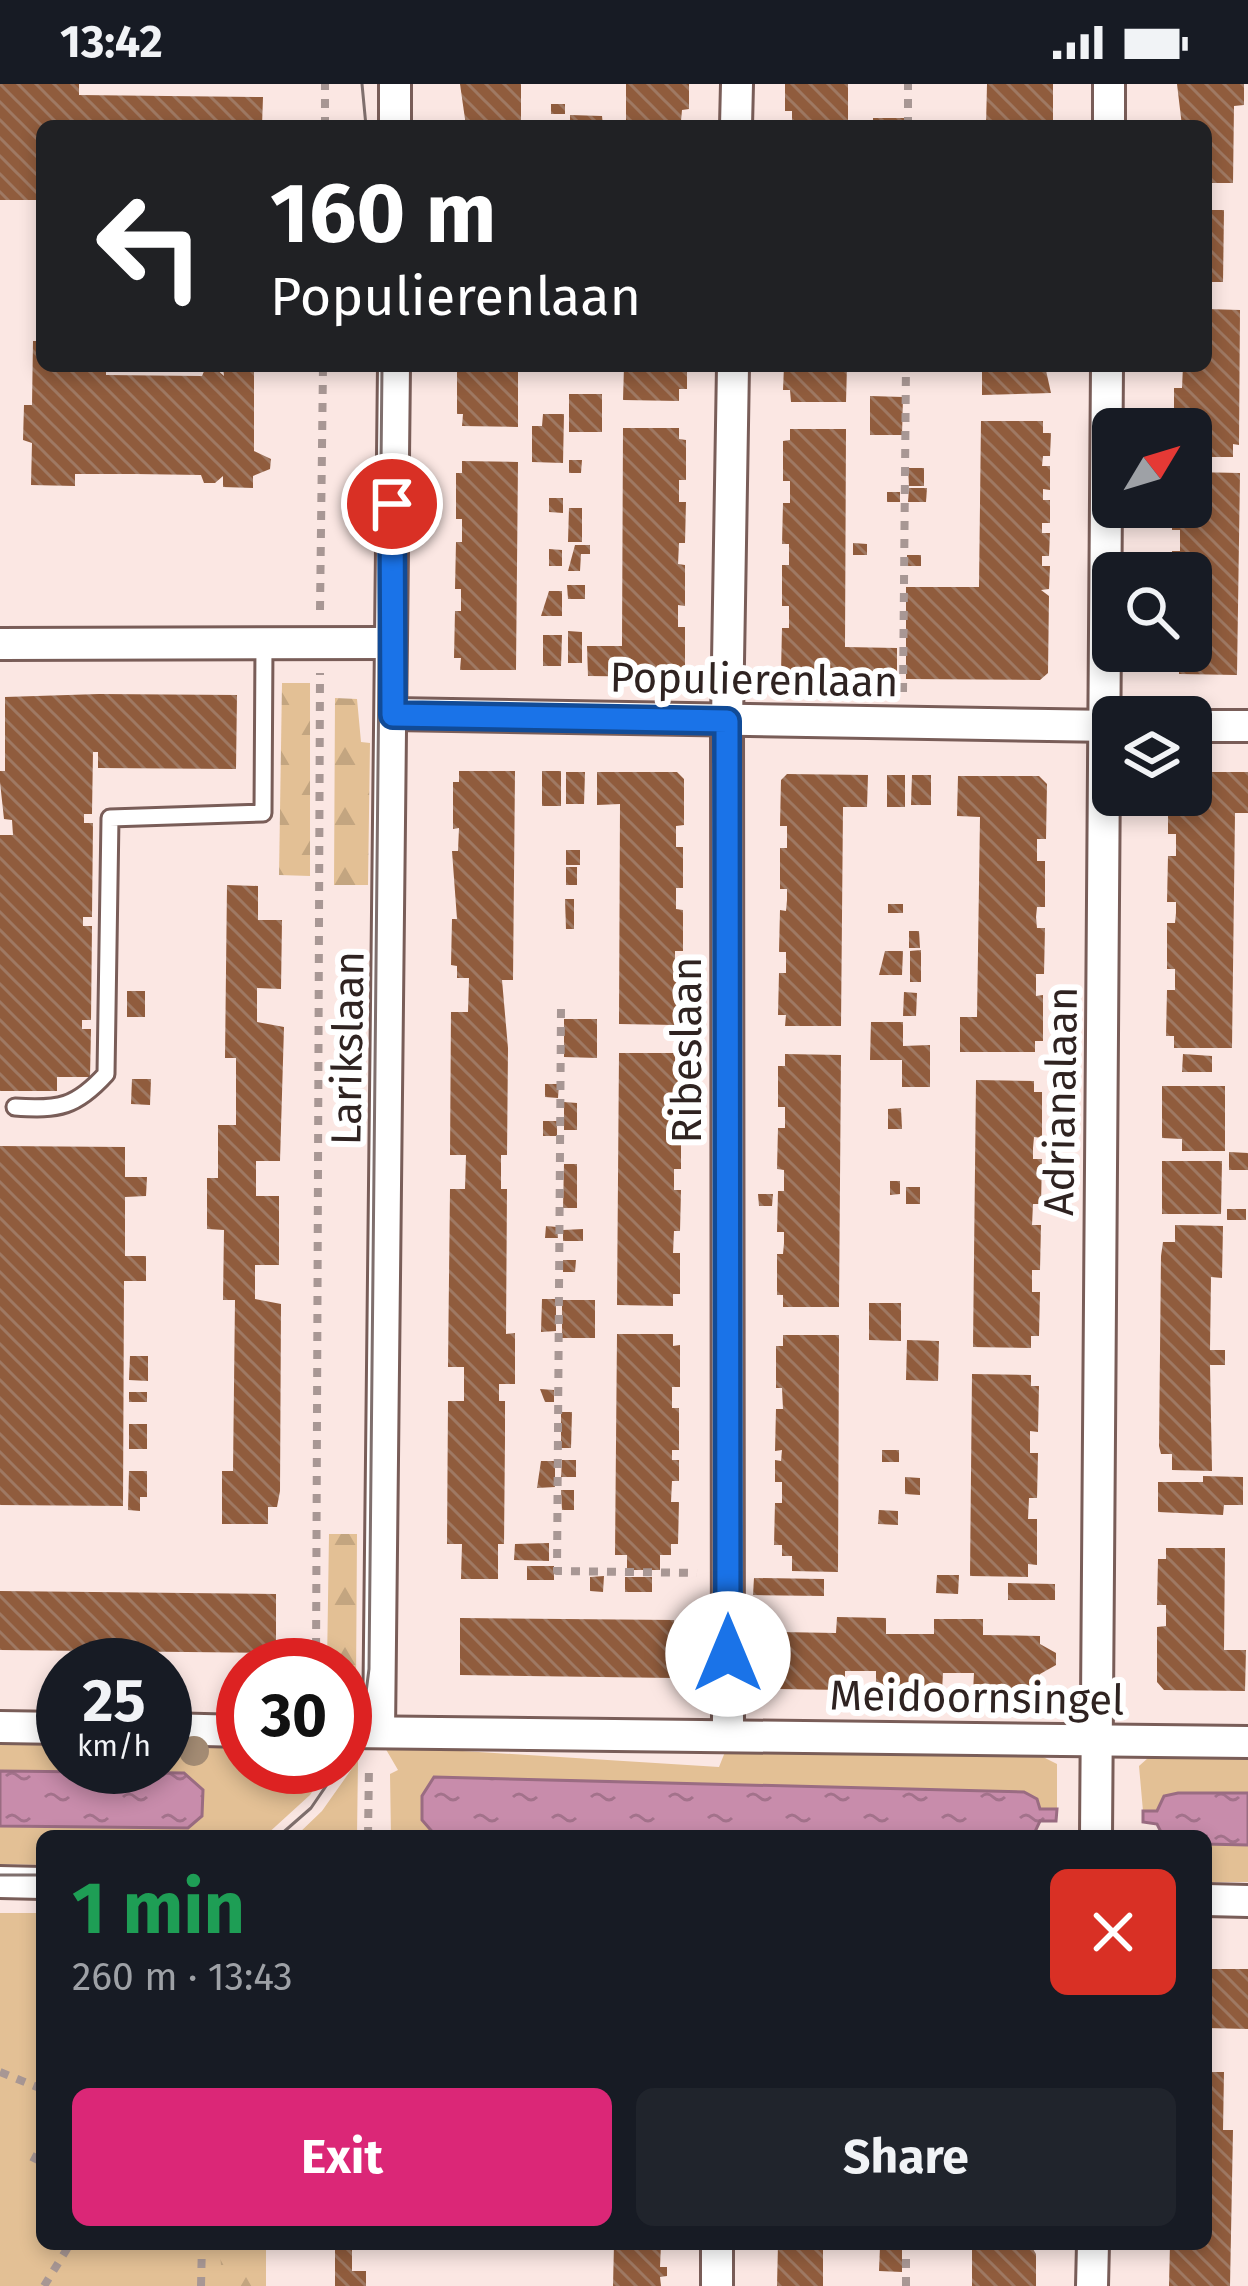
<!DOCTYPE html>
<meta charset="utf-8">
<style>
body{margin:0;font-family:"Fira Sans",sans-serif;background:#20242c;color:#f1f3f6;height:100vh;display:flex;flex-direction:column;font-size:45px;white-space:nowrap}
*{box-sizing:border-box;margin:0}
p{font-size:39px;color:#9ea1a6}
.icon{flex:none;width:66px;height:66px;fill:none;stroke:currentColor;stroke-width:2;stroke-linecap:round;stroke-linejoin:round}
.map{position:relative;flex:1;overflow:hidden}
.side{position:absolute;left:36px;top:1746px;width:1176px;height:420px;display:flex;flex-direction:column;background:#171b24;border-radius:18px;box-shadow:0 6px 18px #0003}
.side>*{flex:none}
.guide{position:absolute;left:36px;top:36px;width:1176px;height:252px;border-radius:18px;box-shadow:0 6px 18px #0003;background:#202124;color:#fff;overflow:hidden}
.needle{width:78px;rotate:52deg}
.controls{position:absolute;left:1092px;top:324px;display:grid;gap:24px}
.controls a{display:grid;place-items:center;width:120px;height:120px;border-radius:18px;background:#171b24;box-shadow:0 6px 18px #0003;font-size:60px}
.speed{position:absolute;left:36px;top:1554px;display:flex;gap:24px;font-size:60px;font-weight:700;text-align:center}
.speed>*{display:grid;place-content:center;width:156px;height:156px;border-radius:50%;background:#171b24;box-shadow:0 6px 18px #0003;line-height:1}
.speed small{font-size:30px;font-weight:400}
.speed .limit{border:18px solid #d22;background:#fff;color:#111}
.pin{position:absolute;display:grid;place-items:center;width:102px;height:102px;color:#fff;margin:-51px;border:6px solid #fff;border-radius:50%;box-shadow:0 3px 12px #0007}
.me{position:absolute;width:132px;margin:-66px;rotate:0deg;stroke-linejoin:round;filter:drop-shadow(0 0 9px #0008)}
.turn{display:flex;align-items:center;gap:42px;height:252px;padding:0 36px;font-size:54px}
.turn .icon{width:156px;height:156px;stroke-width:2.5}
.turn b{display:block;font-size:84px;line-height:102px}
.round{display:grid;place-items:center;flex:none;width:126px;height:126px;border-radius:18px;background:#20242c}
.head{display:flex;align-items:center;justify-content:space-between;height:204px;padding:0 36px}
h1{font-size:72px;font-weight:700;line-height:90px;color:#1e9e55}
.primary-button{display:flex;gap:24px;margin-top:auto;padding:24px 36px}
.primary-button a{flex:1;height:138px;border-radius:18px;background:#db2777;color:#fff;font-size:48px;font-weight:700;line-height:138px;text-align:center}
.primary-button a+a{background:#20242c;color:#f1f3f6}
.status{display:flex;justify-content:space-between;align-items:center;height:84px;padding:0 60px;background:#171b24;direction:ltr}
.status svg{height:33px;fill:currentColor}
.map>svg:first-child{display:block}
.green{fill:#e3c095}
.forest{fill:url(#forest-firs)}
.water{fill:url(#water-ripples);stroke:#9a6c82;stroke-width:3}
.building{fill:url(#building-back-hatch)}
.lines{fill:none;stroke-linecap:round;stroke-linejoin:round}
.lane-casing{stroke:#795d58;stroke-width:21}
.street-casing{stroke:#795d58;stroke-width:36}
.path{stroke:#a89794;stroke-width:8;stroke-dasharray:9 9;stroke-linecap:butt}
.lane{stroke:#fff;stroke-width:15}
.street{stroke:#fff;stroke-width:30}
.tram{stroke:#7f6f6d;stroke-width:3}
.tree{fill:#a48c74}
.route-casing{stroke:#114b97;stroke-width:30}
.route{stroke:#1a73e8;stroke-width:21}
.labels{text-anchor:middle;stroke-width:12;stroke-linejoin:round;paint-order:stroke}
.street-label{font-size:42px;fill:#2f2321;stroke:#fff}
</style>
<div class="status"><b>13:42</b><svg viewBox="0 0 49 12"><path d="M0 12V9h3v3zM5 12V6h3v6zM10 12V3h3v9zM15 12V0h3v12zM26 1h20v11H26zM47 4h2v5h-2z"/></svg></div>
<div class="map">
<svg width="1248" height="2202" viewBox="0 0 1248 2202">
<defs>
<pattern id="forest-firs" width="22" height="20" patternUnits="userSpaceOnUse" patternTransform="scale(3)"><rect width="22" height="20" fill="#e3c095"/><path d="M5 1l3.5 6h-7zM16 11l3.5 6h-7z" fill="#c3a580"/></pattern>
<pattern id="water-ripples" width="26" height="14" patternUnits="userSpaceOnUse" patternTransform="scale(3)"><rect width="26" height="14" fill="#c88cab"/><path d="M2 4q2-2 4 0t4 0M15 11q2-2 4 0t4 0" fill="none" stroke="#a3728b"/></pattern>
<pattern id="building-back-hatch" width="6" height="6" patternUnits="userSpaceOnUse" patternTransform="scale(3)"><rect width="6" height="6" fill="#905c3d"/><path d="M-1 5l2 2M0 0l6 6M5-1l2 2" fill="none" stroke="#9f7963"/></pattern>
</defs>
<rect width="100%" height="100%" fill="#fbe7e3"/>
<!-- green -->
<g class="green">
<polygon points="0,1658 63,1659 63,1683 165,1683 165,1660 243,1661 243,1683 329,1683 310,1711 265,1752 42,1752 42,1781 0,1780 0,1742 187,1744 202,1732 203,1706 183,1689 0,1687"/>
<polygon points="384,1662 719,1683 725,1668 1039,1671 1057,1680 1057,1725 422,1712 422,1736 436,1752 391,1752 390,1690 398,1686"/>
<polygon points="1148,1674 1248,1675 1248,1709 1178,1709 1157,1727 1143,1727 1139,1682"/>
<polygon points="358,1676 357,1752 296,1752 322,1727"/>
<polygon points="1206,1760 1248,1761 1248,1798 1206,1798"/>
<polygon points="0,1829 42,1829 42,2160 247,2160 246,2202 0,2202"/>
</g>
<!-- forest -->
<g class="forest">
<polygon points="282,599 310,599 310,792 279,791"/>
<polygon points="335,614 357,615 361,658 370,659 368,801 334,801"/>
<polygon points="329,1450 357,1450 356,1604 345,1604 345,1581 327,1581"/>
<polygon points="219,2160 266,2160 266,2202 223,2202"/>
</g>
<!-- water -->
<g class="water">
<polygon points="0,1687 184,1689 203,1706 202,1732 188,1744 0,1742"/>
<polygon points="434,1693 1024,1708 1037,1715 1040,1725 1057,1725 1056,1737 1040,1737 1033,1752 436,1752 422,1736 422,1712"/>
<polygon points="1178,1709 1248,1709 1248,1761 1206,1760 1206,1752 1163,1752 1157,1740 1143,1738 1143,1727 1157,1727 1164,1712"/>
</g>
<!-- building -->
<g class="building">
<polygon points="0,0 79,0 79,11 263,13 262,42 42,42 42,116 0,116"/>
<polygon points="460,0 521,0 521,42 466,42"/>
<polygon points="626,0 689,0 689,25 682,26 681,37 626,36"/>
<polygon points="785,0 848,0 848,39 792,38 792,27 785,27"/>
<polygon points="987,0 1053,0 1053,38 986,42"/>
<polygon points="1177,0 1244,0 1244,21 1234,22 1233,99 1206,99 1206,42 1182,42"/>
<rect x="551" y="20" width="14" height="10"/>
<polygon points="570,31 602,32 603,42 570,42"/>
<polygon points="873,34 906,34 905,42 873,42"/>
<polygon points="1206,126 1224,126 1223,198 1206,198"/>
<polygon points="1206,225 1240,226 1239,361 1233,360 1233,373 1199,373 1199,360 1191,360 1191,345 1174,345 1174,304 1182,304 1183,282 1206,282"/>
<polygon points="33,257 42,257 42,282 106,282 106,291 202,292 205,285 216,285 224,292 223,282 254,282 254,367 271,375 270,385 253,392 253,404 223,403 223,392 215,399 204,399 201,391 136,390 75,390 75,402 31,401 32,359 23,356 24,321 32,321"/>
<polygon points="518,282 518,343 462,342 463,330 457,330 457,284"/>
<polygon points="624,282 687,282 687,305 679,305 679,317 623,316"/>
<polygon points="784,282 847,282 846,318 791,318 790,306 783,306"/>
<polygon points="982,282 1045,282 1051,309 982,311"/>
<rect x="569" y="310" width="33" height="38"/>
<polygon points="870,312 903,313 902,351 870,351"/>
<polygon points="543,330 564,330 563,379 532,378 532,342 542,342"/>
<polygon points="981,337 1043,337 1043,349 1051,349 1050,372 1043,372 1042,382 1050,382 1050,406 1043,405 1043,416 1050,416 1050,439 1042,439 1042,449 1050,449 1049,472 1042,472 1042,482 1050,482 1049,505 1041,506 1049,512 1048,589 1040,596 906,595 906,503 979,503"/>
<polygon points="623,344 679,344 679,355 686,356 686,396 679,396 679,418 686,418 685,459 679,459 678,480 685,481 685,522 678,521 678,543 685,543 685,587 677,593 588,592 587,562 622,562"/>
<polygon points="790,345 846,345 845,563 897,564 897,595 788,594 781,588 782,544 789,544 789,522 782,522 782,481 789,481 789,460 782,460 783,419 790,419 790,397 783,397 783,357 790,356"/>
<polygon points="569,376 582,376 581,389 569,389"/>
<polygon points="462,377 518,378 516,586 460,586 461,574 454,574 455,527 461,527 461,505 455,505 456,458 462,458 462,435 456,435 456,389 462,389"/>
<polygon points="908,384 924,384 924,402 909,402"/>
<polygon points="1191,388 1240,389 1237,591 1179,590 1179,579 1171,579 1171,567 1191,567 1191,489 1172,489 1172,467 1180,467 1180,446 1172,446 1172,423 1191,423"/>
<polygon points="909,404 927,404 926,418 908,418"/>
<rect x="887" y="408" width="13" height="10"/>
<polygon points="549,414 563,414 563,429 549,428"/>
<polygon points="569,424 582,424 582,458 568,458"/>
<polygon points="853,459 867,460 867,471 853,471"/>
<polygon points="575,461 590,461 590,470 581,470 580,487 568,487"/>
<polygon points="549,465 562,466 562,482 549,482"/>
<rect x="907" y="471" width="14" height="11"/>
<polygon points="567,501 585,501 585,515 568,515"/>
<polygon points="549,507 562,507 562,532 541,532"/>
<polygon points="568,547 582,548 582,579 568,579"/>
<polygon points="543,551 562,551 561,582 543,582"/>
<polygon points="99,610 237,611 236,685 98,684 98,668 93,668 92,730 84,730 84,739 93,739 92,833 83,833 83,842 92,842 91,936 82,936 82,945 91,945 90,993 57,993 57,1007 0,1007 0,751 13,751 12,736 4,735 0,698 0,687 5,687 5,613"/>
<polygon points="459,687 515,687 513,896 502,896 508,964 507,1071 501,1071 501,1105 507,1105 506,1250 515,1249 515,1300 499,1300 499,1317 505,1317 505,1354 504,1460 498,1460 498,1495 461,1495 462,1460 447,1460 448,1317 464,1317 464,1283 448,1283 450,1105 465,1105 466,1071 450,1071 451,928 468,928 469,894 457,894 457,882 451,881 452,835 457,835 452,767 458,767 459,744 453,745 453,698 459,698"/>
<rect x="542" y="687" width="19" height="35"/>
<polygon points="566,688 585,688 584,720 566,720"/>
<polygon points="597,688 677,688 684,695 684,741 676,742 676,763 683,763 683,804 676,804 676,825 683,826 683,867 675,867 675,889 682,888 682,929 675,930 675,941 619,940 620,720 597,721"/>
<polygon points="1191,688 1248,688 1248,729 1235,729 1232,964 1174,964 1174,952 1166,952 1167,906 1175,906 1175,885 1167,885 1167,839 1175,839 1176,829 1176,818 1167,818 1168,772 1176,772 1176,750 1168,750 1168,711 1191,711"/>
<polygon points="787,690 868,691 867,723 843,723 841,942 785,942 786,931 778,931 779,889 786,889 786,868 779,868 780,826 786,827 787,816 787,805 780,805 780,764 787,764 787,742 780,742 781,696"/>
<rect x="887" y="691" width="18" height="32"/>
<polygon points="912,691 931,691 931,721 911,721"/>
<polygon points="958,692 1039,692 1047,700 1046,755 1037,755 1037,777 1045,777 1045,823 1037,823 1036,833 1037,844 1045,844 1044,890 1036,890 1036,912 1043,911 1043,957 1035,957 1035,968 960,968 960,933 977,933 980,733 957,732"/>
<rect x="566" y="766" width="14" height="15"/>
<rect x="566" y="783" width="11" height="18"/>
<polygon points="227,801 258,802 258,836 282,836 281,905 257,904 257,938 284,943 280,1077 256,1077 256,1112 279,1112 279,1181 255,1181 255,1215 281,1220 280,1407 277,1423 268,1423 268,1440 222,1440 222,1387 233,1387 235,1216 223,1216 224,1146 207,1145 207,1094 218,1094 218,1041 236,1041 236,974 225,974"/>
<polygon points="565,815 574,815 574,845 566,845"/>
<rect x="888" y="820" width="15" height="9"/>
<polygon points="909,847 919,847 920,864 909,864"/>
<polygon points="921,866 921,898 910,898 910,867"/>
<polygon points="885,867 903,867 902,891 879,891"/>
<rect x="127" y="907" width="18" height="26"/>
<polygon points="904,908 917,909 916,932 903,932"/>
<polygon points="564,935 597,935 597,974 564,973"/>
<polygon points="871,938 903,938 903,962 930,961 930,1003 902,1003 902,976 870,976"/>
<polygon points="619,969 675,969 675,981 682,980 681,1022 674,1022 674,1044 681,1044 681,1085 674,1085 674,1106 681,1106 680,1147 674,1147 673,1169 680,1169 680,1210 673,1210 673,1222 617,1221"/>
<polygon points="785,970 841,971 839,1223 783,1223 783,1211 777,1211 777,1170 783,1170 784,1159 784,1148 777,1148 778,1107 784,1107 784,1086 777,1085 778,1044 785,1044 785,1023 778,1023 778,982 785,982"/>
<polygon points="1183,970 1212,972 1212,988 1182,988"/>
<polygon points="132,995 151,995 150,1021 131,1020"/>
<polygon points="976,996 1034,997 1034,1008 1042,1008 1042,1054 1034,1053 1033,1064 1033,1075 1042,1075 1041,1120 1033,1120 1032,1141 1041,1141 1040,1186 1032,1186 1032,1208 1040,1208 1039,1252 1031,1252 1031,1264 973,1263"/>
<polygon points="545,1000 559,1000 558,1014 545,1013"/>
<polygon points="1162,1002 1225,1002 1225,1067 1182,1067 1182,1055 1162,1054"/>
<polygon points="564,1018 577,1019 577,1046 564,1046"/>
<polygon points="901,1024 902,1045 888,1045 888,1025"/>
<rect x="543" y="1037" width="14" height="15"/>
<polygon points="0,1062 125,1063 125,1093 147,1093 146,1112 125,1113 125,1172 146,1172 146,1197 124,1197 123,1422 0,1421"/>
<polygon points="1229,1068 1248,1069 1248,1086 1229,1086"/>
<polygon points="1162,1077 1222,1077 1221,1130 1162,1130"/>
<polygon points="564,1080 577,1080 577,1124 563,1124"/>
<polygon points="890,1097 900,1097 900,1110 890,1111"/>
<rect x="906" y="1103" width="14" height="17"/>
<polygon points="758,1110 773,1110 772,1122 759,1122"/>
<rect x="1227" y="1125" width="19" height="11"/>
<polygon points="1175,1141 1223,1142 1222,1194 1211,1193 1210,1266 1225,1266 1225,1281 1210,1281 1212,1387 1172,1386 1172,1370 1161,1370 1159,1362 1161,1172 1163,1158 1175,1158"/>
<polygon points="546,1142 557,1143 558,1154 545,1154"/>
<polygon points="583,1145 583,1157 563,1157 563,1146"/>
<polygon points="563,1176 576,1176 575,1188 563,1188"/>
<polygon points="542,1215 556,1215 556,1247 541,1248"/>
<rect x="562" y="1216" width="33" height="38"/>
<polygon points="869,1219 901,1219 901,1257 869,1256"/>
<polygon points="617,1250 673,1250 673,1262 680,1261 680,1303 672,1303 672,1324 679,1324 679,1366 672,1366 672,1376 679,1376 679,1397 672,1397 671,1418 679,1418 678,1460 671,1460 671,1471 660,1471 660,1486 627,1486 627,1471 615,1471"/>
<polygon points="783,1251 839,1251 838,1488 792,1487 792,1472 782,1472 782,1461 774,1461 775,1419 782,1419 782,1398 775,1398 775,1376 781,1377 782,1366 775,1367 776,1325 783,1325 782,1304 776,1304 776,1262 783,1262"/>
<polygon points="907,1256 939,1257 938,1297 906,1296"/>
<polygon points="130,1272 148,1272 148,1297 129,1296"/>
<polygon points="972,1290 1031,1291 1031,1302 1039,1302 1038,1348 1030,1347 1030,1369 1038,1369 1037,1414 1029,1414 1028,1435 1037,1435 1037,1481 1028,1480 1028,1493 970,1492"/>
<polygon points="540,1305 554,1306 554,1318 545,1318"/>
<rect x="129" y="1308" width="18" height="10"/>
<polygon points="561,1328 572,1328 571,1364 561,1364"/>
<rect x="129" y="1340" width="18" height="25"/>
<rect x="882" y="1366" width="17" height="12"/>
<polygon points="562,1376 576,1376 576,1393 561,1393"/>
<polygon points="541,1377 555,1377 555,1403 537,1404"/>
<polygon points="129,1387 147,1387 147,1413 140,1413 140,1427 128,1426"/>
<polygon points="1203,1392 1243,1393 1243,1421 1224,1421 1223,1431 1158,1428 1158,1398 1203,1398"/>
<polygon points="905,1393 920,1394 920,1411 905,1410"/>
<polygon points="561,1406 574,1406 574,1426 562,1426"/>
<polygon points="879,1426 898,1427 898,1441 878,1440"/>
<polygon points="549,1459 549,1477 514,1476 515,1460"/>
<polygon points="1166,1464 1225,1464 1224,1566 1246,1566 1245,1607 1164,1606 1157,1598 1157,1543 1166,1542 1166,1521 1157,1521 1158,1475 1166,1475"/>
<rect x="527" y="1482" width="27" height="14"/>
<polygon points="937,1491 959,1491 958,1510 936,1509"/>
<polygon points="604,1492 603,1508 590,1507 590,1493"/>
<rect x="625" y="1493" width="27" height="15"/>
<polygon points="754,1494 824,1495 824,1512 753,1511"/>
<polygon points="1008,1499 1055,1500 1055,1516 1008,1516"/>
<polygon points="0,1507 276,1510 276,1569 0,1566"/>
<polygon points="837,1533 886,1534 886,1550 934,1550 934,1535 983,1535 983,1551 1040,1552 1040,1560 1056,1569 1056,1581 1040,1590 1040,1608 973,1608 974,1589 943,1589 942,1607 876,1607 876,1587 845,1587 845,1606 778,1605 778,1586 763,1578 763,1565 779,1557 779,1548 836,1549"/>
<polygon points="460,1534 674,1536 674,1594 460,1591"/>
<polygon points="1206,1885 1248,1885 1248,1945 1206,1944"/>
<polygon points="1206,1988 1224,1988 1223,2046 1233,2046 1230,2202 1169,2202 1170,2160 1206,2160"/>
<polygon points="614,2160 661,2160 660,2183 667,2183 667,2192 660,2193 661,2202 613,2202"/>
<polygon points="778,2160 823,2160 823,2202 777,2202"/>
<polygon points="972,2160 1030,2160 1036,2170 1036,2202 972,2202"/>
<polygon points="880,2163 902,2163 902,2188 879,2187"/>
<polygon points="335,2164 352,2165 352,2187 366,2187 366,2202 335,2202"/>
</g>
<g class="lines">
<!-- lane casing -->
<g class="lane-casing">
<path id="lane" d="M15,1023C59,1026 76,1023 106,990L110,734L263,729L264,561"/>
</g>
<!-- street casing -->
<g class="street-casing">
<g id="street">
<polyline points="395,0 395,42"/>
<polyline points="736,42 737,0"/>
<polyline points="1109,42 1109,0"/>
<polyline points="0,560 389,559"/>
<polyline points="393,630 1113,642"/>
<polyline points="1191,642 1248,642"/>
<polyline points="0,1643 63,1644"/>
<polyline points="165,1645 243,1647"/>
<polyline points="345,1648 1248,1658"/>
<polyline points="379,1648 394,282"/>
<polyline points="728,1650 727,637 733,282"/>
<polyline points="1096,1752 1107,282"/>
<polyline points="0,1798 42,1799"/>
<polyline points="1206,1816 1248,1817"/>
<polyline points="717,2202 717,2160"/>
<polyline points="1092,2202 1093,2160"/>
</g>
</g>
<!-- path -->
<g class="path">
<polyline points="325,42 325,0"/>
<polyline points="908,42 908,0"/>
<polyline points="320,526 323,282"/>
<polyline points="903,608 906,282"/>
<polyline points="561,925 557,1487 697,1489"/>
<polyline points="316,1581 320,589"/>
<polyline points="368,1752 369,1682"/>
<polyline points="0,1988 42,2005"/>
<polyline points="33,2078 42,2061"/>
<polyline points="44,2202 70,2160"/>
<polyline points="201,2202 202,2160"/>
<polyline points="906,2202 906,2160"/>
</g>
<!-- lane -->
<use href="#lane" class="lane"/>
<!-- street -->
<use href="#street" class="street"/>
<!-- tram -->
<g class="tram">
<polyline points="362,0 366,42"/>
<polyline points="345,1671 364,1624 369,1585 382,282"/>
<polyline points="279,1752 311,1724 339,1683"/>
<polyline points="0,1791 42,1791"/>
</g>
</g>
<!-- trees -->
<circle class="tree" cx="194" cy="1667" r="15"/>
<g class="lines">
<!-- route casing -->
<g class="route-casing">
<polyline id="route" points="392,420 393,631 727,637 728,1570"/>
</g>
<!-- route -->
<use href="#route" class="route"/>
</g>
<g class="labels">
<!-- street labels -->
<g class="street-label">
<text transform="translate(754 595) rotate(1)" y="15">Populierenlaan</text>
<text transform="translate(347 964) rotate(-89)" y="15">Larikslaan</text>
<text transform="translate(686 966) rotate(-90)" y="15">Ribeslaan</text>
<text transform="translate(1060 1017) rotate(-89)" y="15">Adrianalaan</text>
<text transform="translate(977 1613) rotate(1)" y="15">Meidoornsingel</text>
</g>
</g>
</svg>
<div class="controls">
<a><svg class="needle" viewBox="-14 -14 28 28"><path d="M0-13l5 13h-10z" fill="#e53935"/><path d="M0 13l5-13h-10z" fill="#9ea1a6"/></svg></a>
<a><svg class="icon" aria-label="search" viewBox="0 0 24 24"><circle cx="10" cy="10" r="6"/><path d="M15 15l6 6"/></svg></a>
<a><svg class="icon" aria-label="layers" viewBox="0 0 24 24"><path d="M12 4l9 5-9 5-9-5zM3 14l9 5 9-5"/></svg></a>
</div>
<div class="speed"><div>25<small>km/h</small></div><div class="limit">30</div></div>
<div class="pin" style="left:392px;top:420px;background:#d93025"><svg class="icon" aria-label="arrive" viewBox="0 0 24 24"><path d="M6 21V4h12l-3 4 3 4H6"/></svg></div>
<svg class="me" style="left:728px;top:1570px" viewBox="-20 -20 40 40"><circle r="19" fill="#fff"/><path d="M0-13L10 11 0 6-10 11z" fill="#1a73e8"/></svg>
<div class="guide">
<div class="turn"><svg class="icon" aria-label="left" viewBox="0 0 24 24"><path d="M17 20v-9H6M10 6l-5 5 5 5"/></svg><div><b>160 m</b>Populierenlaan</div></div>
</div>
<section class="side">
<div class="head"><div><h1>1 min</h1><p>260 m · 13:43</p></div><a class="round" style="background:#d93025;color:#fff"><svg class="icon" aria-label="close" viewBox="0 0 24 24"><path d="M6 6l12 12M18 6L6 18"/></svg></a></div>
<div class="primary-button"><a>Exit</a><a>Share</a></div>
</section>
</div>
